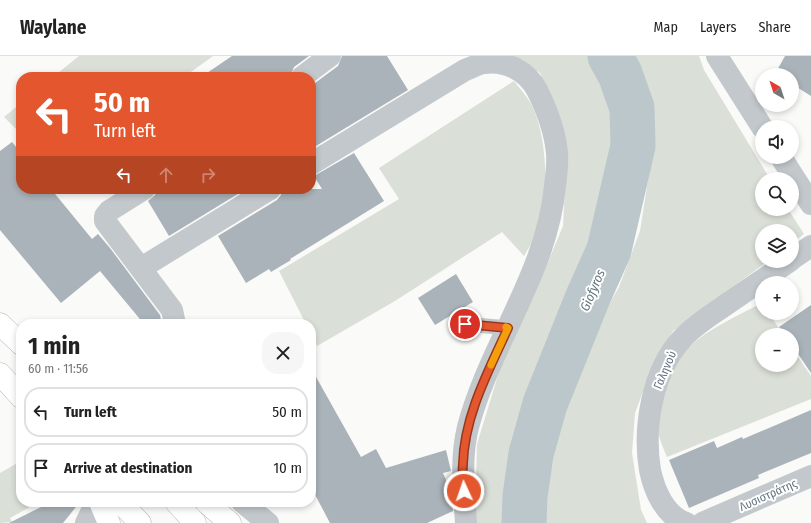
<!DOCTYPE html>
<meta charset="utf-8">
<style>
body{margin:0;font-family:"Fira Sans Condensed",sans-serif;background:#f6f6f6;color:#222;height:100vh;display:flex;flex-direction:column;font-size:15px;white-space:nowrap}
*{box-sizing:border-box;margin:0}
p{font-size:13px;color:#767676}
.icon{flex:none;width:22px;height:22px;fill:none;stroke:currentColor;stroke-width:2;stroke-linecap:round;stroke-linejoin:round}
.map{position:relative;flex:1;overflow:hidden}
.sheet{position:absolute;left:16px;top:263px;width:300px;height:188px;display:flex;flex-direction:column;background:#fff;border-radius:16px;box-shadow:0 2px 6px #0003}
.sheet>*{flex:none}
.hud{position:absolute;left:16px;top:16px;width:300px;height:122px;border-radius:16px;box-shadow:0 2px 6px #0003;background:#e4572e;color:#fff;overflow:hidden}
.needle{width:26px;rotate:321deg}
.fabs{position:absolute;left:755px;top:12px;display:grid;gap:8px}
.fabs a{display:grid;place-items:center;width:44px;height:44px;border-radius:50%;background:#fff;box-shadow:0 2px 6px #0003;font-size:20px}
.pin{position:absolute;display:grid;place-items:center;width:34px;height:34px;color:#fff;margin:-17px;border:2px solid #fff;border-radius:50%;box-shadow:0 1px 4px #0007}
.me{position:absolute;width:44px;margin:-22px;rotate:357deg;stroke-linejoin:round;filter:drop-shadow(0 0 3px #0008)}
.turn{display:flex;align-items:center;gap:14px;height:84px;padding:0 12px;font-size:18px}
.turn .icon{width:52px;height:52px;stroke-width:2.5}
.turn b{display:block;font-size:28px;line-height:34px}
.lanes{display:flex;align-items:center;height:38px;padding:0 12px;background:#0003;justify-content:center;gap:20px;direction:ltr}
.lanes .off{opacity:.35}
.round{display:grid;place-items:center;flex:none;width:42px;height:42px;border-radius:16px;background:#f6f6f6}
.overview{display:flex;align-items:center;justify-content:space-between;height:68px;padding:0 12px}
h1{font-size:24px;font-weight:700;line-height:30px}
ul{padding:0;list-style:none}
li{display:flex;align-items:center;gap:12px;height:50px;margin:0 8px 6px;padding:0 4px;border:2px solid #e0e0e0;border-radius:16px}
li div{flex:1}
li b{display:block;font-size:15px}
li em{font-style:normal}
header{display:flex;align-items:center;gap:24px;box-sizing:border-box;height:56px;padding:0 20px;background:#fff;border-bottom:1px solid #e0e0e0}
header strong{font-size:19px}
nav{display:flex;gap:22px;margin-inline-start:auto;font-size:14px}
.map>svg:first-child{display:block}
.green{fill:#dadfd7}
.lines{fill:none;stroke-linecap:round;stroke-linejoin:round}
.river{stroke:#bbc7cb;stroke-width:45}
.building{fill:#aab3b9}
.primary-casing{stroke:#b5babe;stroke-width:23}
.highway-casing{stroke:#b4b9bd;stroke-width:23}
.lane{stroke:#c3c8cc;stroke-width:15}
.street{stroke:#c3c8cc;stroke-width:22}
.primary{stroke:#fff;stroke-width:22}
.highway{stroke:#fff;stroke-width:22}
.route-casing{stroke:#94391e;stroke-width:10}
.route{stroke:#e4572e;stroke-width:7}
.slow{stroke:#f59e0b;stroke-width:7}
.labels{text-anchor:middle;stroke-width:4;stroke-linejoin:round;paint-order:stroke}
.street-label{font-size:12px;fill:#657683;stroke:#fff}
.water-label{font-size:13px;font-style:italic;fill:#60757c;stroke:#fff}
</style>
<header>
<strong>Waylane</strong>
<nav><a>Map</a><a>Layers</a><a>Share</a></nav>
</header>
<div class="map">
<svg width="811" height="467" viewBox="0 0 811 467">
<rect width="100%" height="100%" fill="#fafaf8"/>
<!-- green -->
<g class="green">
<polygon points="79,0 213,0 184,21 53,21"/>
<polygon points="515,0 590,0 610,30 618,63 618,112 598,195 554,294 522,374 511,441 511,467 475,467 477,388 499,316 534,240 563,170 567,91 556,55 540,17"/>
<polygon points="625,0 699,0 704,14 770,123 762,123 762,153 788,153 804,178 792,187 792,175 762,175 762,205 768,205 673,275 653,309 635,357 632,397 641,454 647,467 539,467 539,429 552,370 586,289 619,231 640,175 655,80 640,24"/>
<path d="M514,25C520,33 528,41 532,50C547,79 550,142 538,173C535,182 529,191 524,200L502,176L395,245L317,290L311,278V268H306L279,215L399,143L379,112Z"/>
<polygon points="21,47 21,78 4,61"/>
<path d="M762,247V257H769L783,279H762V309H792V292L811,320V343L667,401C664,394 661,387 659,380C654,356 670,309 688,292C709,272 737,260 762,247Z"/>
<polygon points="21,405 21,446 39,446 10,462 12,466 0,467 0,417"/>
</g>
<g class="lines">
<!-- river -->
<polyline class="river" points="524,467 525,440 531,398 545,348 588,241 609,194 633,90 632,52 620,18 610,0"/>
</g>
<!-- building -->
<g class="building">
<polygon points="232,0 309,0 294,11 290,21 201,21"/>
<polygon points="342,0 387,0 408,34 311,93 311,30 338,10"/>
<polygon points="785,0 811,0 811,40 792,28 792,19 775,18"/>
<polygon points="12,86 21,97 21,133 51,133 92,183 98,178 110,192 160,259 162,268 144,268 100,215 61,247 0,174 0,95"/>
<polygon points="354,97 384,145 290,203 291,204 271,216 269,213 246,227 218,180 277,144 281,139 282,133 322,133 314,120"/>
<polygon points="157,133 246,133 169,180 148,145 155,139"/>
<polygon points="456,218 473,246 435,269 418,242"/>
<polygon points="811,249 811,317 792,289 792,279 785,279 779,271"/>
<polygon points="311,312 361,401 376,393 386,412 446,394 451,415 443,417 451,436 453,455 427,467 330,467 311,431"/>
<polygon points="811,354 811,397 758,419 759,422 689,452 669,404 714,385 717,392 742,381 743,383"/>
<polygon points="51,446 80,446 63,467 9,467"/>
</g>
<g class="lines">
<!-- primary casing -->
<g class="primary-casing">
<g id="primary">
<polyline points="0,268 21,288"/>
<polyline points="0,318 21,341"/>
<polyline points="120,446 140,467"/>
<polyline points="176,446 195,467"/>
</g>
</g>
<!-- highway casing -->
<g class="highway-casing">
<g id="highway">
<polyline points="100,446 109,467"/>
<polyline points="206,446 230,467"/>
</g>
</g>
<!-- lane -->
<polyline class="lane" points="465,268 508,272"/>
<!-- street -->
<g class="street">
<polyline points="717,0 762,71"/>
<polyline points="302,21 330,0"/>
<polyline points="781,101 811,148"/>
<path d="M311,108L465,14C471,12 478,8 484,7C506,4 527,15 537,34C547,54 555,75 557,97C558,108 556,120 555,130C547,217 490,288 468,371C460,403 464,435 466,467"/>
<polyline points="144,133 109,155 105,160 105,165 172,254 175,268"/>
<polyline points="792,203 811,190"/>
<polyline points="141,212 270,133"/>
<polyline points="242,446 268,467"/>
<polyline points="86,467 96,446"/>
<path d="M686,467C665,460 654,434 650,414C643,372 652,316 681,284C693,270 710,260 724,250C746,235 768,220 790,205"/>
<polyline points="702,467 811,420"/>
</g>
<!-- primary -->
<use href="#primary" class="primary"/>
<!-- highway -->
<use href="#highway" class="highway"/>
</g>
<g class="lines">
<!-- route casing -->
<g class="route-casing">
<path id="route" d="M464,435C463,426 462,417 463,408C464,360 489,314 508,272L465,268"/>
</g>
<!-- route -->
<use href="#route" class="route"/>
<!-- slow -->
<polyline class="slow" points="491,309 508,272 506,271"/>
</g>
<g class="labels">
<!-- street labels -->
<g class="street-label">
<text transform="translate(665 314) rotate(-67)" y="4">Γαληνού</text>
<text transform="translate(768 439) rotate(-24)" y="4">Λυσιστράτης</text>
</g>
<!-- water labels -->
<g class="water-label">
<text transform="translate(592 234) rotate(-67)" y="5">Giofyros</text>
</g>
</g>
</svg>
<div class="fabs">
<a><svg class="needle" viewBox="-14 -14 28 28"><path d="M0-13l5 13h-10z" fill="#e53935"/><path d="M0 13l5-13h-10z" fill="#767676"/></svg></a>
<a><svg class="icon" aria-label="sound" viewBox="0 0 24 24"><path d="M4 9h4l5-4v14l-5-4H4zM17 9q2 3 0 6"/></svg></a>
<a><svg class="icon" aria-label="search" viewBox="0 0 24 24"><circle cx="10" cy="10" r="6"/><path d="M15 15l6 6"/></svg></a>
<a><svg class="icon" aria-label="layers" viewBox="0 0 24 24"><path d="M12 4l9 5-9 5-9-5zM3 14l9 5 9-5"/></svg></a>
<a>+</a>
<a>−</a>
</div>
<div class="pin" style="left:465px;top:268px;background:#d93025"><svg class="icon" aria-label="arrive" viewBox="0 0 24 24"><path d="M6 21V4h12l-3 4 3 4H6"/></svg></div>
<svg class="me" style="left:464px;top:435px" viewBox="-20 -20 40 40"><circle r="17" fill="#e4572e" stroke="#fff" stroke-width="3"/><path d="M0-11L8 9 0 5-8 9z" fill="#fff"/></svg>
<div class="hud">
<div class="turn"><svg class="icon" aria-label="left" viewBox="0 0 24 24"><path d="M17 20v-9H6M10 6l-5 5 5 5"/></svg><div><b>50 m</b>Turn left</div></div>
<div class="lanes"><svg class="icon" aria-label="left" viewBox="0 0 24 24"><path d="M17 20v-9H6M10 6l-5 5 5 5"/></svg><svg class="icon off" aria-label="ahead" viewBox="0 0 24 24"><path d="M12 20V5M6 11l6-6 6 6"/></svg><svg class="icon off" aria-label="right" viewBox="0 0 24 24"><path d="M7 20v-9h11M14 6l5 5-5 5"/></svg></div>
</div>
<section class="sheet">
<div class="overview"><div><h1>1 min</h1><p>60 m · 11:56</p></div><a class="round"><svg class="icon" aria-label="close" viewBox="0 0 24 24"><path d="M6 6l12 12M18 6L6 18"/></svg></a></div>
<ul>
<li><svg class="icon" aria-label="left" viewBox="0 0 24 24"><path d="M17 20v-9H6M10 6l-5 5 5 5"/></svg><div><b>Turn left</b></div><em>50 m</em></li>
<li><svg class="icon" aria-label="arrive" viewBox="0 0 24 24"><path d="M6 21V4h12l-3 4 3 4H6"/></svg><div><b>Arrive at destination</b></div><em>10 m</em></li>
</ul>
</section>
</div>
